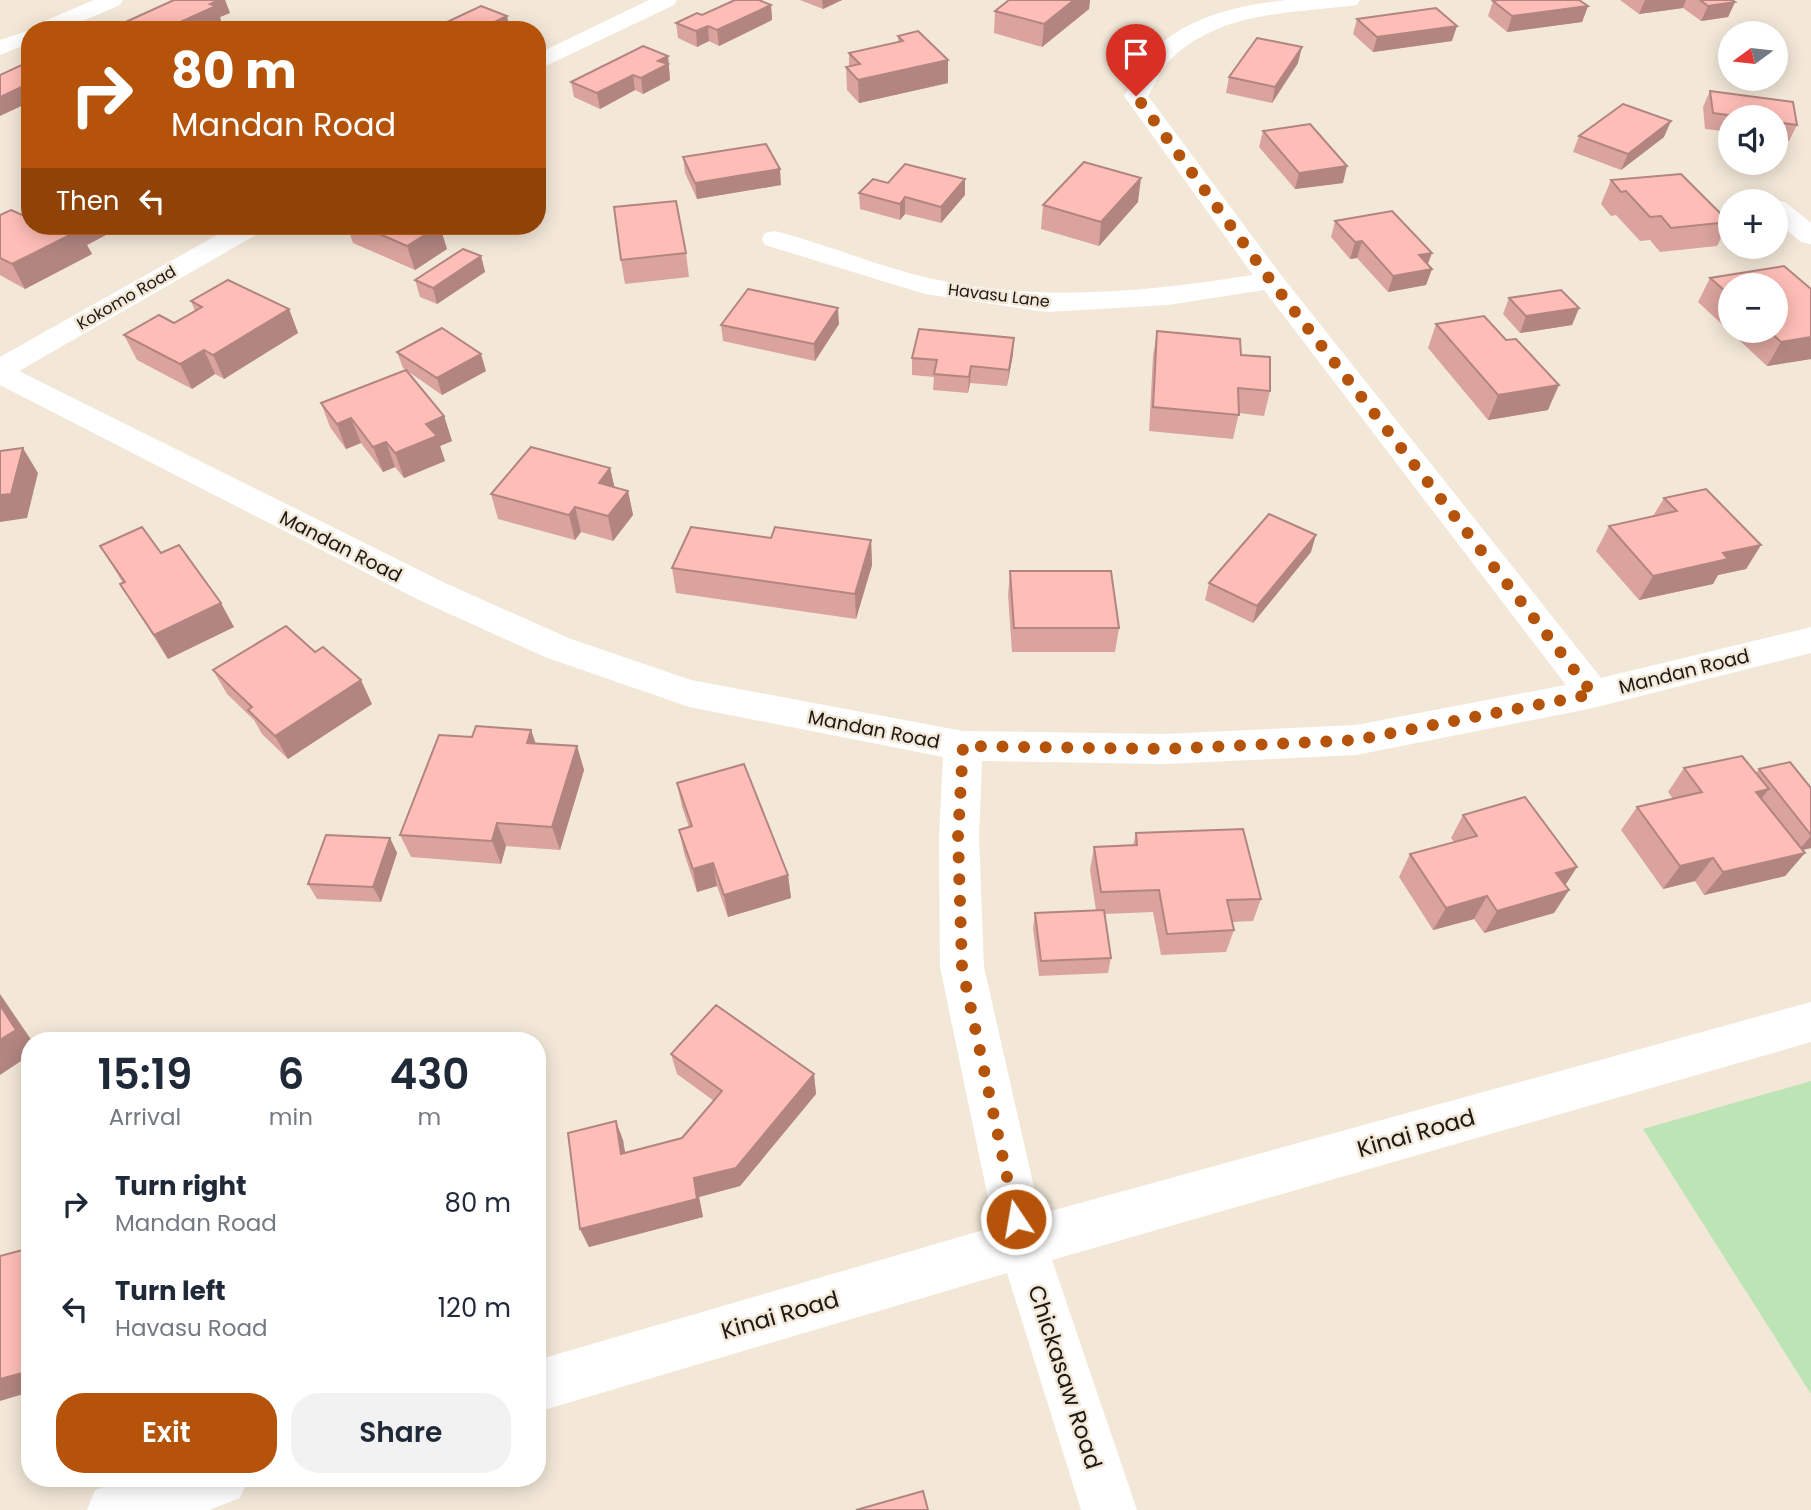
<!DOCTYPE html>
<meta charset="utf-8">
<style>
body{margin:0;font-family:Poppins,sans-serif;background:#f2f2f3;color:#1f2937;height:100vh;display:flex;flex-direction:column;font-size:26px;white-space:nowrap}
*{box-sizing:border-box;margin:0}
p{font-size:23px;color:#747a83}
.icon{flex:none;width:38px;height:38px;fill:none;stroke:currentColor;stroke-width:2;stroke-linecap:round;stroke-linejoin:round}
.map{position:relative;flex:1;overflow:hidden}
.side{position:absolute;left:21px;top:1032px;width:525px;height:455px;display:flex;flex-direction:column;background:#fff;border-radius:28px;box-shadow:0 4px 18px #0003}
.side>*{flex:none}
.top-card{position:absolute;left:21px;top:21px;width:525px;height:214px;border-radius:28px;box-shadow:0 4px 18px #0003;background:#b45309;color:#fff;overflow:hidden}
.needle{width:46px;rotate:255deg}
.tools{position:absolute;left:1718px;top:21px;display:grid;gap:14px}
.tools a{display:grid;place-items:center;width:70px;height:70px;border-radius:50%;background:#fff;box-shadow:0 4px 18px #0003;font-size:35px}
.pin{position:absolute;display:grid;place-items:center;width:60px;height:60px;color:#fff;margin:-72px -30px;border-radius:50% 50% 50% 0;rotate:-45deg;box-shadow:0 0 7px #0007}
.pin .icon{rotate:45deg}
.me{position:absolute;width:77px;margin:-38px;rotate:348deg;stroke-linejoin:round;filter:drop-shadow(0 0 5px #0008)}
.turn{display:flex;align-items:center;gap:24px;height:147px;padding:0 35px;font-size:32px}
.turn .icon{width:91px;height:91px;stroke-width:2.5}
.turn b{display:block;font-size:49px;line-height:60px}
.then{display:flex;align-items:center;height:66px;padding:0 35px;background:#0003;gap:14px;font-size:26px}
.eta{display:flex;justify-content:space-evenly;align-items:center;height:119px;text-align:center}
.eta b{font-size:42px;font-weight:600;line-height:49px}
.button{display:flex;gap:14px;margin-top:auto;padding:14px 35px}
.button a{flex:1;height:80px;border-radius:28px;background:#b45309;color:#fff;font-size:28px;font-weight:600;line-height:80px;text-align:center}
.button a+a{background:#f2f2f3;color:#1f2937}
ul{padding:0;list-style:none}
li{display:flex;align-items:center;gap:21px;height:105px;padding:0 35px}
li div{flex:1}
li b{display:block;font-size:26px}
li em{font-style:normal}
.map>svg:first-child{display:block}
.green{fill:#bde4b4}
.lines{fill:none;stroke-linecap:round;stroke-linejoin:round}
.minor{fill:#fff;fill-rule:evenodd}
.major{fill:#fff;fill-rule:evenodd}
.wall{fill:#daa39d;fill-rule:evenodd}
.shaded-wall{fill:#b28580}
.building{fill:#febeb7;stroke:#b28580;stroke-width:2}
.route{stroke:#b45309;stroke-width:12;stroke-dasharray:0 21.6}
.labels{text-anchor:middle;stroke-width:5;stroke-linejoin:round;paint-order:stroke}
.far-street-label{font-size:16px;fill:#1c1913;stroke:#f3e8d8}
.street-label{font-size:19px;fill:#1c1913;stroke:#f3e8d8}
.near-street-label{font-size:23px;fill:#1c1913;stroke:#f3e8d8}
</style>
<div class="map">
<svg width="1811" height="1510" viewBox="0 0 1811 1510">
<rect width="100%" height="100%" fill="#f3e8d8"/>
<!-- green -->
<polygon class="green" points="1811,1081 1811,1394 1643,1129"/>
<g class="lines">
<!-- minor -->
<g class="minor">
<polygon points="649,0 677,0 674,5 537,70 537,54"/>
<path d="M1287,0H1360L1357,5L1349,6C1287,13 1218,13 1171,59C1161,69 1155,84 1148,96L1281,275L1601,678L1811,627V653L1593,708L1356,755L1164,764L982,761L979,837L984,967L1040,1214L1811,1002V1042L1052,1260L1137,1510H1081L1007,1273L537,1412V1360L994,1227L940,967L939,837L943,757L689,707L545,657L421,601L0,385V357L233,226H265L261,232L19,371L445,583L571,639L691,680L963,731L1164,734L1356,725L1566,685L1264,290L1168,305L1046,312L925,294L765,245L762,239L765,233L775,231C827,244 876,266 929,278C1038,303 1144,292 1253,275L1124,96C1133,81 1141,63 1153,51C1188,16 1240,5 1287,0Z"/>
<polygon points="1776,200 1785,202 1811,223 1811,244 1801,242 1776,221 1776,201 1771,201"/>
<polygon points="127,1479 248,1479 240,1498 209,1510 87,1510 95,1490"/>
</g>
<!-- major -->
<polygon class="major" points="94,0 123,0 120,5 62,30 30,30 30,43 0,55 0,40 33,29 35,25"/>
</g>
<!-- wall -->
<g class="wall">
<polygon points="174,0 225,0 230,13 220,17 221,21 204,30 121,30 119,25"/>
<polygon points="800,0 842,0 823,9"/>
<polygon points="1009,0 1090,0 1089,9 1042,47 994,33 995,11"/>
<polygon points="1620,0 1732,0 1735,2 1728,17 1701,21 1683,8 1639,14"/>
<polygon points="1493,1 1588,6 1582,22 1507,32 1488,16"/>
<polygon points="771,5 772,20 719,46 709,41 697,47 678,38 676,23 702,15"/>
<polygon points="1357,19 1452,41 1373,52 1353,34"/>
<polygon points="898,36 948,83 859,103 847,90 846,67 849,66 849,53 898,42"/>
<polygon points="668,56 670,80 643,94 635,90 600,109 574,97 571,82"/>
<polygon points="1298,63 1272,103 1226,93 1229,77"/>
<polygon points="1710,91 1797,125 1789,141 1776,139 1776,117 1731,117 1731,132 1705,129 1703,107"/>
<polygon points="1263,131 1343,183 1295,189 1259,147"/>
<polygon points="1579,136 1664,137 1621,170 1573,152"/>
<polygon points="683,157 781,185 697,199 685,173"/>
<polygon points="965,179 965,195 941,223 905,214 900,220 860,209 859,193 888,183"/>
<polygon points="1611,180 1729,222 1717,246 1660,252 1650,240 1640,241 1616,215 1611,216 1601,204"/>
<polygon points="1138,202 1099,246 1041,229 1043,205"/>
<polygon points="0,215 30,226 116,226 117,229 87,245 92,254 25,289 0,275"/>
<polygon points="1335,221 1428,265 1432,269 1426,285 1388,292 1357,258 1350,259 1331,237"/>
<polygon points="347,226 448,226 441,230 447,249 415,270 353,243"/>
<polygon points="686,253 689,277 625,284 621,260"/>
<polygon points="481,256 485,272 437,304 420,297 415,280"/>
<path d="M1710,278L1811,289V359L1767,366L1698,302ZM1731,285L1776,331H1731Z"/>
<polygon points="1509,298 1579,308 1572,325 1520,333 1503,314"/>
<polygon points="191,301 289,309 298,333 224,379 215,374 192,389 137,360 124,335 174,323 195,311"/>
<polygon points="839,324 815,361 723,341 721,325"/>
<polygon points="1436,324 1548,410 1488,420 1428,348"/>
<polygon points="1157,331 1241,355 1270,391 1264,416 1239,413 1233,439 1149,431 1153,356"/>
<polygon points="397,352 486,371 442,395 406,370 444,416 452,441 440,446 445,461 404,478 395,467 383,472 361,443 346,449 330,427 321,403 406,370 403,368"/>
<polygon points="1013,354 1007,386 970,383 968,393 933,390 934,377 912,375 912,358"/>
<polygon points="610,468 614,487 628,491 633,515 613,541 581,532 575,540 498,519 491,494"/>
<polygon points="1664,498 1761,545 1746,569 1718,575 1713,584 1639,600 1596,551 1609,526 1653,516"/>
<polygon points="771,538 871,540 872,565 856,619 676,593 672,568"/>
<polygon points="100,546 161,553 234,627 168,659 120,584 123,583"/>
<polygon points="1311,552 1253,623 1205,600 1209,583"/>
<polygon points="1010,571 1119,628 1115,652 1012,652 1008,595"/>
<polygon points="213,670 372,704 288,759 262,734 254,720 227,694"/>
<polygon points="531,730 536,744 577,746 584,770 560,850 506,846 501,864 411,857 400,835 472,737"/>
<polygon points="1684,768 1756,773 1759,769 1811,788 1811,848 1803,850 1805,853 1785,876 1704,895 1695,881 1663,889 1621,830 1637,807 1673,799 1668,792"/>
<polygon points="677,783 788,875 791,898 728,917 717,886 697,892 684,853 679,830 689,827 682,807"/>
<polygon points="1463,815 1577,867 1565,885 1569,890 1554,913 1484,933 1474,919 1433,930 1399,877 1410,854 1454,842 1451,838"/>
<polygon points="1136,833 1261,899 1253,921 1232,922 1234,930 1226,952 1161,955 1153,912 1105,914 1111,958 1108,973 1039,976 1033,928 1035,913 1096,911 1090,870 1094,847 1133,845"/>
<polygon points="390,838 397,853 381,902 317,899 308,884"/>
<polygon points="671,1054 814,1074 816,1094 740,1186 699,1197 703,1217 589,1247 580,1229 623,1140 625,1152 682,1138 714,1101 677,1074"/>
</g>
<!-- shaded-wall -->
<g class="shaded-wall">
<polygon points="219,0 225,0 230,13 220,17 221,21 204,30 178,30 176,24 210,4"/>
<polygon points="822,0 842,0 823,9"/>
<polygon points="1074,0 1090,0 1089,9 1042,47 1044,24"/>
<polygon points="1645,0 1686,0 1683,8 1639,14"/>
<polygon points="1735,2 1728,17 1701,21 1708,6"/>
<polygon points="771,5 772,20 719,46 717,30"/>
<polygon points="1588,6 1582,22 1507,32 1512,16"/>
<polygon points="507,16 510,30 478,30"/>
<polygon points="170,22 173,30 153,30"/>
<polygon points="708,26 709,41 697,47 696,31"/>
<polygon points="1457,26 1452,41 1373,52 1377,37"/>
<polygon points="1302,47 1298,63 1272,103 1275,87"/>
<polygon points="668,56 670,80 643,94 641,78 658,61"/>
<polygon points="948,60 948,83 859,103 858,80"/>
<polygon points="633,75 635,90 600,109 597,93"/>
<polygon points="30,83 30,102 0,116 0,97"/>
<polygon points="1671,121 1664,137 1621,170 1628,154"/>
<polygon points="1347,166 1343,183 1295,189 1299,173"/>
<polygon points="780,169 781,185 697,199 695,183"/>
<polygon points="1141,178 1138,202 1099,246 1101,222"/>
<polygon points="965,179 965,195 941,223 941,207"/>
<polygon points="905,197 905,214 900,220 900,204"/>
<polygon points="70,226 116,226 117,229 87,245 92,254 25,289 12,264"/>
<polygon points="420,226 448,226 441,230 447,249 415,270 407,246"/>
<polygon points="1362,241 1357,258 1350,259 1355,242"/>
<polygon points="1432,253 1426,269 1419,255"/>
<polygon points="481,256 485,272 437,304 433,288"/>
<polygon points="1432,269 1426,285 1388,292 1393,276"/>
<polygon points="838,308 839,324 815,361 814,344"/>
<polygon points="1579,308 1572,325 1520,333 1526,316"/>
<polygon points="289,309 298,333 224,379 213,355"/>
<polygon points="1811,337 1811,359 1767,366 1781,342"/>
<polygon points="1014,338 1013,354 1007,386 1009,370"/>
<polygon points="204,350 215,374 192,389 180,364"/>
<polygon points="481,354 486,371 442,395 437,378"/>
<polygon points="971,366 970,383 968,393 969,377"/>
<polygon points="1559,385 1548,410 1488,420 1498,395"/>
<polygon points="444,416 452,441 440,446 445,461 404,478 395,453 426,424"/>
<polygon points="351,418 361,443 346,449 337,424"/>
<polygon points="386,442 395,467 383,472 373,447"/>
<polygon points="23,448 38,473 27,518 0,522 0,495"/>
<polygon points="610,468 616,493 599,483"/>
<polygon points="628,491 633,515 613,541 608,516"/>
<polygon points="575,507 581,532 575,540 569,515"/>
<polygon points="1316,535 1311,552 1253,623 1257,606"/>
<polygon points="871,540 872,565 856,619 855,594"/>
<polygon points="1761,545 1746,569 1718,575 1713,584 1639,600 1653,576 1723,553"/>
<polygon points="221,603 234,627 168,659 154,635"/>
<polygon points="361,680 372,704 288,759 275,736"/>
<polygon points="531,730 539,754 527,743"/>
<polygon points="577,746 584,770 560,850 552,827"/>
<polygon points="1769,789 1751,812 1756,792"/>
<polygon points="497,823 506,846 501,864 492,841"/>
<polygon points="1811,836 1811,848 1798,851"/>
<polygon points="390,838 397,853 381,902 373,887"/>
<polygon points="1805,853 1785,876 1704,895 1723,872"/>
<polygon points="1713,858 1695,881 1663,889 1680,866"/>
<polygon points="713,863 717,886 697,892 693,869"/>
<polygon points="1577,867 1562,890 1556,873"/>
<polygon points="788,875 791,898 728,917 724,895"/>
<polygon points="1569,890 1554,913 1484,933 1497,911"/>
<polygon points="1487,896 1474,919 1433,930 1446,908"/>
<polygon points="0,994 32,1041 30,1041 30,1055 0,1075"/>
<polygon points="814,1074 816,1094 740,1186 699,1197 703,1217 589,1247 580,1229 694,1178"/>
<polygon points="616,1121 623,1140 628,1172 621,1154"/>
<polygon points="30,1371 30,1392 0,1401 0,1379"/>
</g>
<!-- building -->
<g class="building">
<polygon points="174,0 219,0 210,4 216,6 176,24 170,22 153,30 132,30 119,25"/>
<polygon points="735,0 759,0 771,5 717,30 708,26 696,31 676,23 697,13 702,15"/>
<polygon points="1009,0 1074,0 1044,24 995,11"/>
<polygon points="1498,0 1579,0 1588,6 1512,16 1493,1"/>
<polygon points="1700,0 1732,0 1735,2 1708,6"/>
<polygon points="481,6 507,16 478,30 430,30"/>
<polygon points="1436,8 1457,26 1377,37 1357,19"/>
<polygon points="918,31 948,60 858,80 846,67 860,64 849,53 903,41 898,36"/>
<polygon points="1257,38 1302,47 1275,87 1229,77"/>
<polygon points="643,46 668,56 658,61 668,64 641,78 633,75 597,93 571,82"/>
<polygon points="30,61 30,83 0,97 0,75"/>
<polygon points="1710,91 1793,102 1797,125 1776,122 1776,117 1743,117 1713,113"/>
<polygon points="1623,104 1671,121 1628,154 1579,136"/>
<polygon points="1310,124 1347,166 1299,173 1263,131"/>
<polygon points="766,144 780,169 695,183 683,157"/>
<polygon points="1084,162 1141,178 1101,222 1043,205"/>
<polygon points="905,164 965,179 941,207 905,197 900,204 859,193 873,179 888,183"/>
<polygon points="1681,174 1729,222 1671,228 1661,216 1650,217 1626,191 1621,192 1611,180"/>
<polygon points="676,201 686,253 621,260 614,207"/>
<polygon points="11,210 22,215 30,211 30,226 72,226 80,230 12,264 0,258 0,215"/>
<polygon points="1392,211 1432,253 1419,255 1432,269 1393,276 1362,241 1355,242 1335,221"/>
<polygon points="361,226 439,226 407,246"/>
<polygon points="463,249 481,256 433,288 415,280"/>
<polygon points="1784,266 1811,289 1811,337 1781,342 1769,331 1776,331 1776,285 1731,285 1731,296 1710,278"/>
<polygon points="228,280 289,309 213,355 204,350 180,364 124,335 159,315 174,323 202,307 191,301"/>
<polygon points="748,289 838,308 814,344 721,325"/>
<polygon points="1561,290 1579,308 1526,316 1509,298"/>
<polygon points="1484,316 1506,340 1516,339 1559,385 1498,395 1436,324"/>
<polygon points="442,328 481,354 437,378 397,352"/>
<polygon points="919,329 1014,338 1009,370 971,366 969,377 934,374 937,360 912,358"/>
<polygon points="1157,331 1240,339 1241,355 1270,357 1270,391 1238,388 1239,415 1153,407"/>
<polygon points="406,370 444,416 426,424 437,436 395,453 386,442 373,447 351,418 337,424 321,403"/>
<polygon points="531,447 610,468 599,483 628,491 608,516 575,507 569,515 491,494"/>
<polygon points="23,448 11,494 0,495 0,451"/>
<polygon points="1706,489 1761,545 1723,553 1728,559 1653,576 1609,526 1677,511 1664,498"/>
<polygon points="1269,514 1316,535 1257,606 1209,583"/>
<polygon points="142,527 161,553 179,545 221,603 154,635 120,584 125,582 100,546"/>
<polygon points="691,527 771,538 775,527 871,540 855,594 672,568"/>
<polygon points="1010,571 1111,571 1119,628 1014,628"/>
<polygon points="286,626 315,652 323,647 361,680 275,736 248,710 252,707 213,670"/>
<polygon points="476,726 531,730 527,743 577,746 552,827 497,823 492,841 400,835 439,735 472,737"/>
<polygon points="1742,756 1769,789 1756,792 1805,853 1723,872 1713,858 1680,866 1637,807 1702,792 1684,768"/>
<polygon points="1790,762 1811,788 1811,835 1759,769"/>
<polygon points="744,764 788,875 724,895 713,863 693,869 679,830 692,826 677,783"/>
<polygon points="1525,797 1577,867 1556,873 1569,890 1497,911 1487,896 1446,908 1410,854 1477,836 1463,815"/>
<polygon points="1243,829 1261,899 1227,900 1234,930 1167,934 1159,890 1101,892 1094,847 1137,845 1136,833"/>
<polygon points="326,835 390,838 373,887 308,884"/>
<polygon points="1104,910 1111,958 1041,961 1035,913"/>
<polygon points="0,1005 16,1030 0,1040"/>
<polygon points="716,1005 814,1074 736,1168 694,1178 697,1199 580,1229 568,1133 616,1121 621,1154 682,1138 722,1091 671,1054"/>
<polygon points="30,1248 30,1371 0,1379 0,1256"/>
<polygon points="923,1491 928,1510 856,1510"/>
</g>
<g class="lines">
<!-- route -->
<polyline class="route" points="1016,1219 962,967 958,837 963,746 1164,749 1356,740 1593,694 1271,281 1136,96"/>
</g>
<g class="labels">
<!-- far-street labels -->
<g class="far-street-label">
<text transform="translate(999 295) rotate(7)" y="6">Havasu Lane</text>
<text transform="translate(126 297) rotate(-30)" y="6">Kokomo Road</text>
</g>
<!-- street labels -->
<g class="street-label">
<text transform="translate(341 546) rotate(27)" y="7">Mandan Road</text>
<text transform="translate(1684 671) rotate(-14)" y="7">Mandan Road</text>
<text transform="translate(874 729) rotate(11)" y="7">Mandan Road</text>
</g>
<!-- near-street labels -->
<g class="near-street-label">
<text transform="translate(1416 1133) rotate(-16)" y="8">Kinai Road</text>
<text transform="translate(780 1315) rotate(-16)" y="8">Kinai Road</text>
<text transform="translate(1065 1377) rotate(72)" y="8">Chickasaw Road</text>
</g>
</g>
</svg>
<div class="tools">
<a><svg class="needle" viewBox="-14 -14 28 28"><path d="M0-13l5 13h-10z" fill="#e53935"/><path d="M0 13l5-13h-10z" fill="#747a83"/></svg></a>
<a><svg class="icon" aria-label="sound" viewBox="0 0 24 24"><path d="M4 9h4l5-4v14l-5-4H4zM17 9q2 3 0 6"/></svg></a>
<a>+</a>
<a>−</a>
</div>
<div class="pin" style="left:1136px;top:96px;background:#d93025"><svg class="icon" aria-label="arrive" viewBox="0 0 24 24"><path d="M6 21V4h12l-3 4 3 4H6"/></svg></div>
<svg class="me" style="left:1016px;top:1219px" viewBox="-20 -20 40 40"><circle r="17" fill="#b45309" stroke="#fff" stroke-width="3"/><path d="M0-11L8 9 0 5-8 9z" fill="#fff"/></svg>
<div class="top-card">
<div class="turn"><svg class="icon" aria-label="right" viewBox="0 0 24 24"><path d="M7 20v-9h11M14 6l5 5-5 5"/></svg><div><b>80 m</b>Mandan Road</div></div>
<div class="then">Then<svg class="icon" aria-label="left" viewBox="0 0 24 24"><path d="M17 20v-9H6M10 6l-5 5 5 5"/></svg></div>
</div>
<section class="side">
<div class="eta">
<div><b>15:19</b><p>Arrival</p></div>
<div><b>6</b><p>min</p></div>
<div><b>430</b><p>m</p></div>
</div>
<ul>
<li><svg class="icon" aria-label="right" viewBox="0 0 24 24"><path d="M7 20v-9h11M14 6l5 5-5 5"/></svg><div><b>Turn right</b><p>Mandan Road</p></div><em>80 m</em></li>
<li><svg class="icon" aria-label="left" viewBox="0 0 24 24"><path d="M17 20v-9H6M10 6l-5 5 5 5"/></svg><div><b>Turn left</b><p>Havasu Road</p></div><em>120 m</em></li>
</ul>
<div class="button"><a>Exit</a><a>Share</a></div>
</section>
</div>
